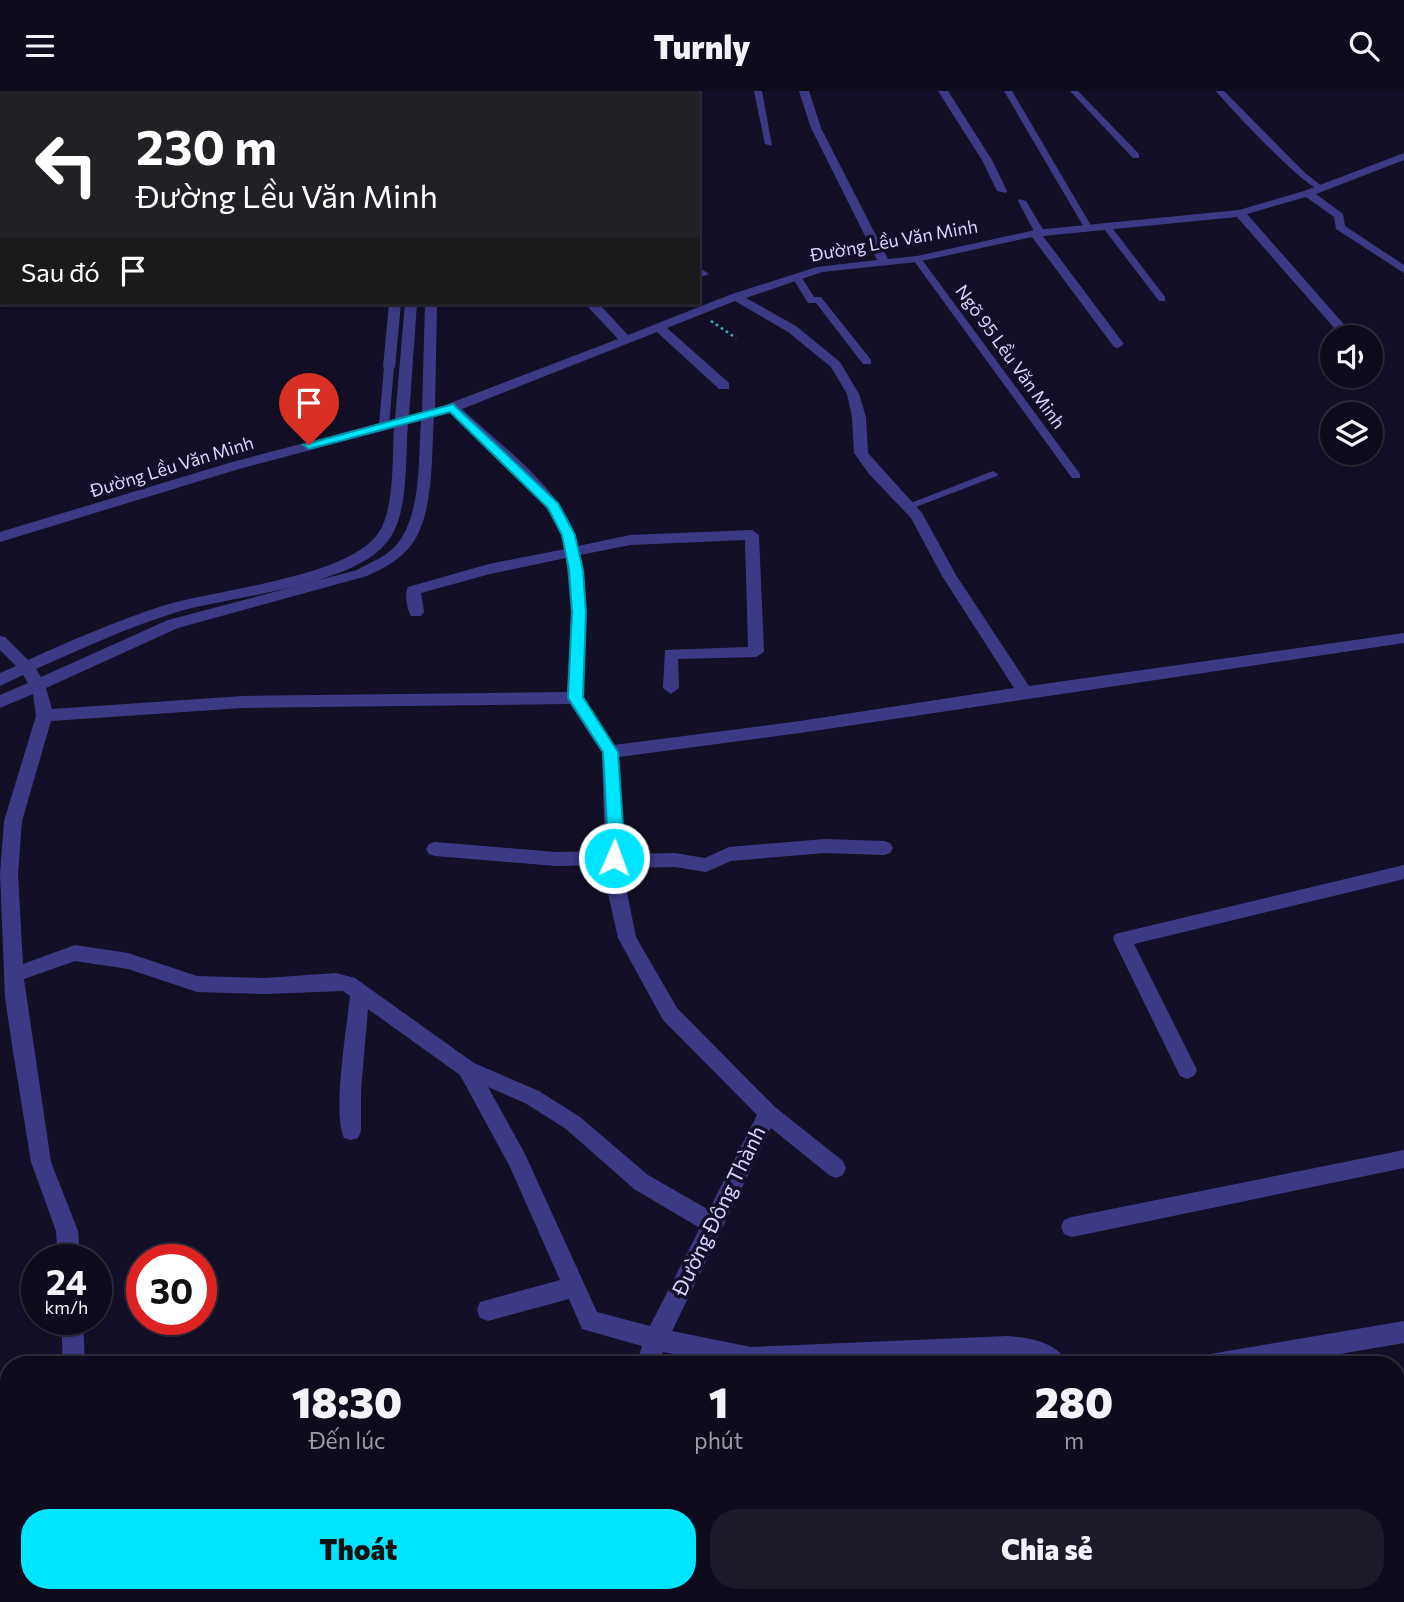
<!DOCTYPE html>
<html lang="vi">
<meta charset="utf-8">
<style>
body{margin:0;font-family:Commissioner,sans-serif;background:#1c1929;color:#f1f3f6;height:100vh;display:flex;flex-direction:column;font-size:26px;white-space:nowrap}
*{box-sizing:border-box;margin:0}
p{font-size:23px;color:#9b9ba3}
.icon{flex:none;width:38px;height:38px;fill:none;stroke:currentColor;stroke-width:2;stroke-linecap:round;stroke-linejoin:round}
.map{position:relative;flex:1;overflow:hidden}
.panel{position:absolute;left:0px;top:1265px;width:1405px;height:247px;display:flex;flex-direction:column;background:#0e0b1c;border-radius:28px 28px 0 0;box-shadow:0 2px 5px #0004,0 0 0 2px #2e2b3b}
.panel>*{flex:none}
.banner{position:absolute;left:0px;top:0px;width:700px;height:214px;box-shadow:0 2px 5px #0004,0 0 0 2px #2e2b3b;background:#202124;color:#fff;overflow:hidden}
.buttons{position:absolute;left:1320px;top:234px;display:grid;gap:14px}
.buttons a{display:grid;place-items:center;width:63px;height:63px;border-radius:50%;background:#0e0b1c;box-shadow:0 2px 5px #0004,0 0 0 2px #2e2b3b;font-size:35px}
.speed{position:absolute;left:21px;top:1153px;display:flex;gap:14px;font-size:35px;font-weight:700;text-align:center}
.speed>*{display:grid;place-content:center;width:91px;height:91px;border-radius:50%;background:#0e0b1c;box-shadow:0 2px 5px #0004,0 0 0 2px #2e2b3b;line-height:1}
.speed small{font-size:18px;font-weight:400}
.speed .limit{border:10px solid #d22;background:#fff;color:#111}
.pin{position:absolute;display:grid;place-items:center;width:60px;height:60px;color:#fff;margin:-72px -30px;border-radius:50% 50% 50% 0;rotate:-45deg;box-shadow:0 0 7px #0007}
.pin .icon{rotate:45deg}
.me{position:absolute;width:77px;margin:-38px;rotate:2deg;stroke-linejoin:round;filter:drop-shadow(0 0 5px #0008)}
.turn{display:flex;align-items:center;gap:24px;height:147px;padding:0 21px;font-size:32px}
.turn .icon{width:91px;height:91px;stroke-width:2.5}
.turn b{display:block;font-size:49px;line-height:60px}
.then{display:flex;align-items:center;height:66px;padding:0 21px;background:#0003;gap:14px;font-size:26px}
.eta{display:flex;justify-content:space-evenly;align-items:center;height:119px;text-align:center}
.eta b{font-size:42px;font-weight:800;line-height:49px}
.action{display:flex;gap:14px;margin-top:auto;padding:14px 21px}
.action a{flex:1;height:80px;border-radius:28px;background:#00e5ff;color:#111;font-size:28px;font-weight:800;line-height:80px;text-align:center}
.action a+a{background:#1c1929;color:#f1f3f6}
header{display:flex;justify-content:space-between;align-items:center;height:91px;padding:0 21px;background:#0e0b1c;font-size:32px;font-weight:800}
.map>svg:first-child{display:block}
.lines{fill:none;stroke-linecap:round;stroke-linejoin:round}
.path{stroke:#2fb8b0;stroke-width:2.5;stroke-dasharray:2.5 3.5;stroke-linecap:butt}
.lane{fill:#3d3a85;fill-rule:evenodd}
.street{fill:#3d3a85;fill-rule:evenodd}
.route{fill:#00e5ff;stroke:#0095a6;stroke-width:2}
.labels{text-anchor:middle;stroke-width:7;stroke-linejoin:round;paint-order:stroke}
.far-street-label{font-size:18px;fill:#d9d4ff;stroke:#130f26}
.street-label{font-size:21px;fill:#d9d4ff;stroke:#130f26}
</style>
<header><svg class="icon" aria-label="menu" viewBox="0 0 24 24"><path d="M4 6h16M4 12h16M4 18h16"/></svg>Turnly<svg class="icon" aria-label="search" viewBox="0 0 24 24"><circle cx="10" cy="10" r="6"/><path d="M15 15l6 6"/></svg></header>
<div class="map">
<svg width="1404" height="1511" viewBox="0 0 1404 1511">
<rect width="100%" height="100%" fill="#130f26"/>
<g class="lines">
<!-- path -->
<polyline class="path" points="711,230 736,247"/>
<!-- lane -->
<g class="lane">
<polygon points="754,0 762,0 772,55 765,53"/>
<polygon points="1004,0 1012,0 1093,138 1092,140 1085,138"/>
<polygon points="1070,0 1078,0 1139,63 1139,67 1133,67"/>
<path d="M1216,0H1224L1305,82L1323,96V100C1307,100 1230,17 1216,0Z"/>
<polygon points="1019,108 1026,110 1045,142 1043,144 1035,142 1018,110"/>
<polygon points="1104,134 1110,134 1165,206 1165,210 1159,210 1104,138"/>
<polygon points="914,166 920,166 1080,383 1080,387 1072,387 914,170"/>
<polygon points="794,184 800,184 814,206 821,206 871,269 871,273 863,273 816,212 808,212 792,186"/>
<polygon points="389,273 394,276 389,334 384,337 379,334 384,276"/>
<polygon points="993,380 998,383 997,385 913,417 909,419 903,415"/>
</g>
<!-- street -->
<g class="street">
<polygon points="66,0 76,0 65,2"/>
<rect x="360" y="0" width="10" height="2"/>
<polygon points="560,0 571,0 559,2"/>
<polygon points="583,0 594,0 582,2"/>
<path d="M799,0H809L821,37L888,168L917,165L1035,139L1239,119L1304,100L1404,62V69L1316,103L1343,123L1345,135L1404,174V182L1336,138L1334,126L1306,106L1247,123L1356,247H1343L1237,126L1043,145L1124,253L1118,257L1114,256L1032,146L917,171L822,181L746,207L796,235L840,271L859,303L866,326L868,362L922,422L956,484L1029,595L1404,542V552L800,642L619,666L623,763L675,762L705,767L729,756L825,748L884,750L890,752L893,757L890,762L884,764L825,762L731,770L706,781L675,776L622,777L636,846L677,917L775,1016L843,1070L846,1077L843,1084L836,1087L829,1084L771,1037L672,1240L751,1256L1008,1245C1030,1247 1059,1251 1068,1274H1037L1030,1270L1008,1267L852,1274H729L663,1261L658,1274H636L642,1255L582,1238L569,1208L488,1230L480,1227L477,1219L480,1211L560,1189L510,1076L460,984L368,918L361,999V1040L358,1047L351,1049L344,1047C332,1021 347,936 350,905L343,900L265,903L197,901L128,878L75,870L24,888L51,1071L78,1140L80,1169H58L56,1140L31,1071L12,954L5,906L0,783L4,730L36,625L33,603L0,617V604L28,592L23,584L0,595V582L16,575L0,559V545L5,546L28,569C72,549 116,530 162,515C215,498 350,487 379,441C395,417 392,365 394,337L239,378L0,451V441L229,372L395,328L405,212H417L409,325L422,321L425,212H437L435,318L618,248L589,217V212H601L600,214L628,244L732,203L817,176L877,169L811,37ZM735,210L788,241L831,276L847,303L852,326L854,362L869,383L911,427L942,485L1014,597L800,630L614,654L583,607L587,521L580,464L630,454L745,449L748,556L665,559L663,597L671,603L679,597L678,568L756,566L764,561L759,444L752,439L630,444L578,455C568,402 500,354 462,318L657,241L719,298H729V292L667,237ZM450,322C489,358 554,405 565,458L489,473L408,496C404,502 407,518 411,525H421L424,521L421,502L490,483L566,467L571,521L567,601L243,605L52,618L46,597L178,537L367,485C382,478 396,471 408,458C435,428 431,365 434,326ZM421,330C418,368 422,420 398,452C388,465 371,471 357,479L168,529L41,586L36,578C81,558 126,537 174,522C230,504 357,497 390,447C409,419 405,367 408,333ZM570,613L602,662L605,760L556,761L435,751L429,753L426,758L429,763L435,765L556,775L605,774L604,784L618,847L663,929L757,1024L709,1119L648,1084L580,1026L539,1000L474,972L355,887L336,882L265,887L197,885L128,862L75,854L23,873L18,783L22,730L51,630L243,617ZM488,996L525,1012L566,1038L634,1098L700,1137L650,1235L597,1221L525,1063Z"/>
<polygon points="938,0 948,0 992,69 1007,100 1006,102 997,100 982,69"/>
<polygon points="698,180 703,179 709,183 698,187"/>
<rect x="0" y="203" width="2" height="8"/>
<polygon points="389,212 401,212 395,276 389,280 383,276"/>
<polygon points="1404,774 1404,788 1134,853 1197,979 1194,985 1187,988 1180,985 1113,848 1115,843"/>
<polygon points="1404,1059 1404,1077 1072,1146 1064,1143 1061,1136 1064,1129 1072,1126"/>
<polygon points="61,1228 83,1228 85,1274 63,1274"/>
<polygon points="1404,1230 1404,1252 1276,1274 1199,1274 1202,1266 1210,1263"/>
<polygon points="87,1503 113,1503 113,1509 116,1503 154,1503 151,1511 88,1511"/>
</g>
</g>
<!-- route -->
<polygon class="route" points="453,313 558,412 575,444 583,479 586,521 583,606 618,661 623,735 620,771 614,773 606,767 607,735 603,661 568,607 572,521 569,479 562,444 548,417 450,321 309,358 303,354"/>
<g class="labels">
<!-- far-street labels -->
<g class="far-street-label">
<text transform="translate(894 150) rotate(-10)" y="6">Đường Lều Văn Minh</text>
<text transform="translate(1010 266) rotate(54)" y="6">Ngõ 95 Lều Văn Minh</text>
<text transform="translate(172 376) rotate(-17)" y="6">Đường Lều Văn Minh</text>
</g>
<!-- street labels -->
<g class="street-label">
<text transform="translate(719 1120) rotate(-64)" y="7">Đường Đông Thành</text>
</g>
</g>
</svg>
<div class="buttons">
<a><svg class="icon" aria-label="sound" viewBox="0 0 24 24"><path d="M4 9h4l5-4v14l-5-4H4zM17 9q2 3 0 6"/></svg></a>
<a><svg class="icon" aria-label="layers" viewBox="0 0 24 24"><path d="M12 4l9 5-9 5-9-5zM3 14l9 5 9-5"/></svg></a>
</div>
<div class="speed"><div>24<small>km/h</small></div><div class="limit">30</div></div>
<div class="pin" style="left:309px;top:354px;background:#d93025"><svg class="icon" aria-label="arrive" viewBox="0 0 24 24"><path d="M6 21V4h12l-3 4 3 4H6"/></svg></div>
<svg class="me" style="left:614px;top:767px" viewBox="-20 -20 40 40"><circle r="17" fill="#00e5ff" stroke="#fff" stroke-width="3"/><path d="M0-11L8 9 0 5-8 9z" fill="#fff"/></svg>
<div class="banner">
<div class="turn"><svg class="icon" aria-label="left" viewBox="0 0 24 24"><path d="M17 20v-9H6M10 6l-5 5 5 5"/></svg><div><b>230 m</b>Đường Lều Văn Minh</div></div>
<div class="then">Sau đó<svg class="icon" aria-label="arrive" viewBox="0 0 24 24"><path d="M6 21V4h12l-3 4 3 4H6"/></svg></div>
</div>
<section class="panel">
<div class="eta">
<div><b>18:30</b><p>Đến lúc</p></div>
<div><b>1</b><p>phút</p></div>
<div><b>280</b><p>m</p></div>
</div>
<div class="action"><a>Thoát</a><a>Chia sẻ</a></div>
</section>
</div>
